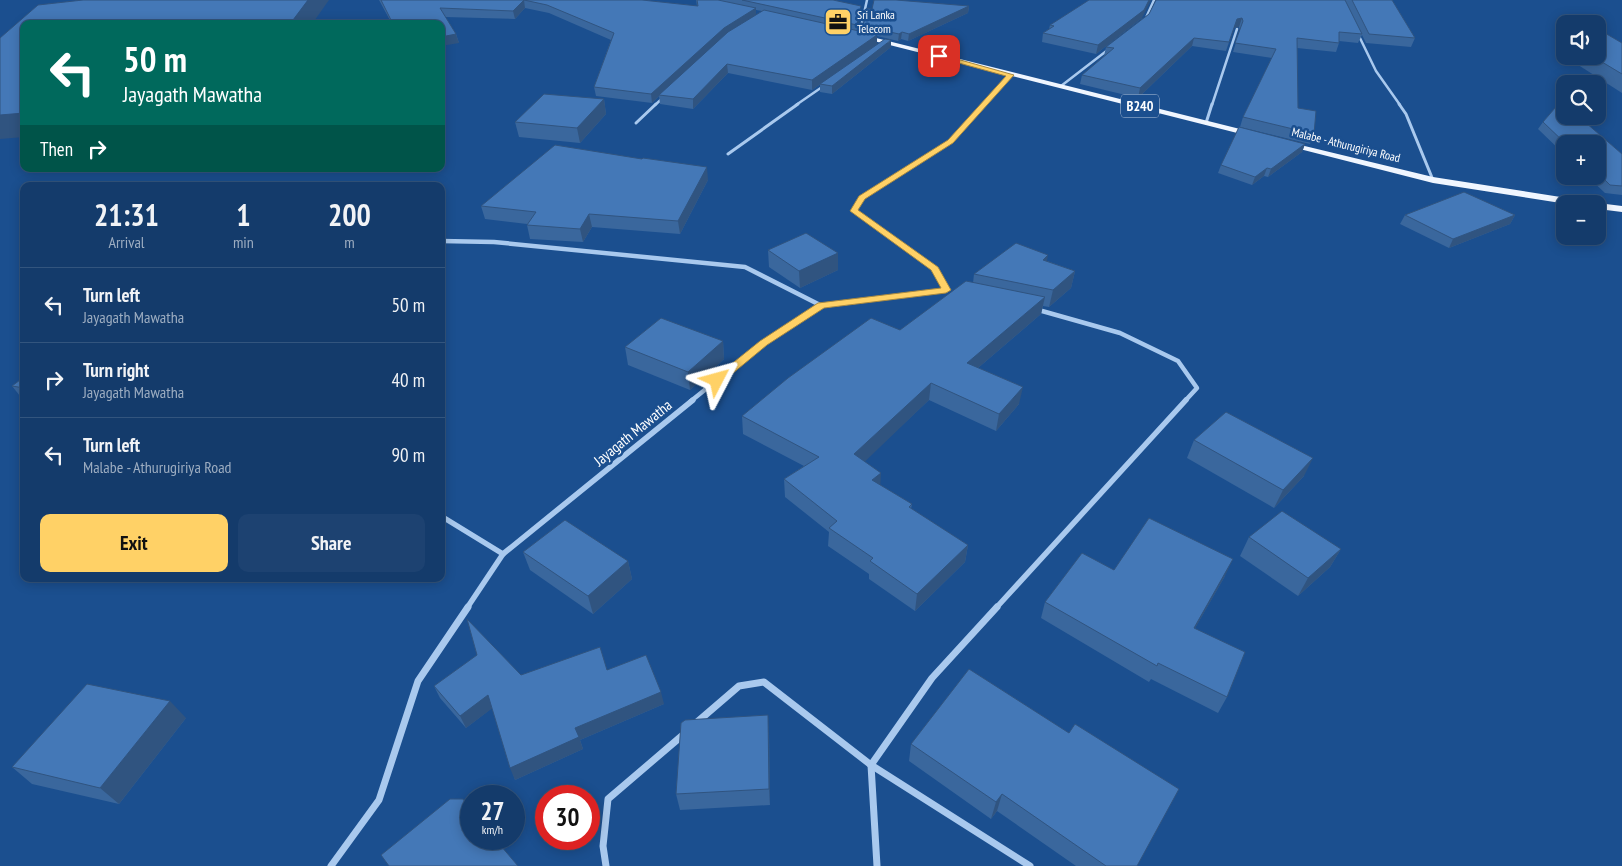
<!DOCTYPE html>
<meta charset="utf-8">
<style>
body{margin:0;font-family:"PT Sans Narrow",sans-serif;background:#1d4271;color:#f1f3f6;height:100vh;display:flex;flex-direction:column;font-size:19px;white-space:nowrap}
*{box-sizing:border-box;margin:0}
p{font-size:16px;color:#9dadc1}
.icon{flex:none;width:28px;height:28px;fill:none;stroke:currentColor;stroke-width:2;stroke-linecap:round;stroke-linejoin:round}
.map{position:relative;flex:1;overflow:hidden}
.panel{position:absolute;left:20px;top:182px;width:425px;height:400px;display:flex;flex-direction:column;background:#143b6b;border-radius:10px;box-shadow:0 2px 12px #0003,0 0 0 1px #33557e}
.panel>*{flex:none}
.hud{position:absolute;left:20px;top:20px;width:425px;height:152px;border-radius:10px;box-shadow:0 2px 12px #0003,0 0 0 1px #33557e;background:#00695c;color:#fff;overflow:hidden}
.controls{position:absolute;left:1556px;top:15px;display:grid;gap:10px}
.controls a{display:grid;place-items:center;width:50px;height:50px;border-radius:10px;background:#143b6b;box-shadow:0 2px 12px #0003,0 0 0 1px #33557e;font-size:25px}
.speed{position:absolute;left:460px;top:785px;display:flex;gap:10px;font-size:25px;font-weight:700;text-align:center}
.speed>*{display:grid;place-content:center;width:65px;height:65px;border-radius:50%;background:#143b6b;box-shadow:0 2px 12px #0003,0 0 0 1px #33557e;line-height:1}
.speed small{font-size:12px;font-weight:400}
.speed .limit{border:8px solid #d22;background:#fff;color:#111}
.pin{position:absolute;display:grid;place-items:center;width:42px;height:42px;color:#fff;margin:-21px;border-radius:10px;box-shadow:0 2px 8px #0006}
.me{position:absolute;width:55px;margin:-28px;rotate:51deg;stroke-linejoin:round;filter:drop-shadow(0 0 4px #0008)}
.turn{display:flex;align-items:center;gap:18px;height:105px;padding:0 20px;font-size:22px}
.turn .icon{width:65px;height:65px;stroke-width:2.5}
.turn b{display:block;font-size:35px;line-height:42px}
.then{display:flex;align-items:center;height:48px;padding:0 20px;background:#0003;gap:10px;font-size:19px}
.eta{display:flex;justify-content:space-evenly;align-items:center;height:85px;text-align:center}
.eta b{font-size:30px;font-weight:600;line-height:35px}
.cta{display:flex;gap:10px;margin-top:auto;padding:10px 20px}
.cta a{flex:1;height:58px;border-radius:10px;background:#ffd166;color:#111;font-size:20px;font-weight:600;line-height:58px;text-align:center}
.cta a+a{background:#1d4271;color:#f1f3f6}
ul{padding:0;list-style:none}
li{display:flex;align-items:center;gap:15px;height:75px;padding:0 20px;border-top:1px solid #33557e}
li div{flex:1}
li b{display:block;font-size:19px}
li em{font-style:normal}
.map>svg:first-child{display:block}
.lines{fill:none;stroke-linecap:round;stroke-linejoin:round}
.street-far4{stroke:#a9c9ee;stroke-width:2.5}
.street-far3{stroke:#a9c9ee;stroke-width:3}
.street-far2{stroke:#a9c9ee;stroke-width:4.5}
.street-far1{stroke:#a9c9ee;stroke-width:5.5}
.street{stroke:#a9c9ee;stroke-width:7}
.primary{fill:#f0f6ff;fill-rule:evenodd}
.wall{fill:#3a679d;fill-rule:evenodd}
.shaded-wall{fill:#305480}
.building{fill:#4478b7;stroke:#305480}
.route{fill:#ffd166;stroke:#a68842}
.labels{text-anchor:middle;stroke-width:5;stroke-linejoin:round;paint-order:stroke}
.far-poi-label{font-size:12px;fill:#fff;stroke:#1b4f8f;text-anchor:start}
.far-street-label{font-size:12px;fill:#fff;stroke:#1b4f8f}
.shield{fill:#1b4f8f;stroke:#bbcadd;stroke-width:1}
.shield-label{font-size:14px;font-weight:bold;fill:#fff}
.street-label{font-size:15px;fill:#fff;stroke:#1b4f8f}
</style>
<div class="map">
<svg width="1622" height="866" viewBox="0 0 1622 866">
<rect width="100%" height="100%" fill="#1b4f8f"/>
<g class="lines">
<!-- street-far4 -->
<g class="street-far4">
<polyline points="1145,20 1154,0"/>
<polyline points="1358,34 1376,71 1400,105"/>
<polyline points="859,36 867,0"/>
<polyline points="1061,86 1109,49"/>
<polyline points="655,105 665,96"/>
<polyline points="796,105 825,85"/>
<polyline points="983,105 1011,75"/>
<polyline points="1212,105 1237,29"/>
</g>
<!-- street-far3 -->
<g class="street-far3">
<polyline points="1399,104 1406,114 1433,180"/>
<polyline points="636,123 656,104"/>
<polyline points="1206,123 1212,104"/>
<polyline points="728,154 798,104"/>
<polyline points="890,237 854,211 861,197 950,142 984,104"/>
</g>
<!-- street-far2 -->
<g class="street-far2">
<polyline points="441,241 494,242 745,267 822,306"/>
<polyline points="1035,309 1120,333 1178,361 1197,388 1185,401"/>
<polyline points="691,401 763,343 822,306 947,290 935,269 888,235"/>
</g>
<!-- street-far1 -->
<g class="street-far1">
<polyline points="441,516 503,554"/>
<polyline points="467,608 503,554 693,400"/>
<polyline points="996,608 1186,400"/>
</g>
<!-- street -->
<g class="street">
<polyline points="696,723 739,686 764,682 871,765 932,678 997,607"/>
<polyline points="871,765 1030,866"/>
<polyline points="871,765 877,866"/>
<polyline points="331,866 379,800 418,681 468,607"/>
<polyline points="606,866 603,846 608,799 684,734"/>
</g>
<!-- primary -->
<g class="primary">
<polygon points="860,34 1256,133 1257,135 1253,137 858,37 858,35"/>
<polygon points="1284,141 1433,177 1586,201 1590,204 1567,204 1433,183 1284,145"/>
<polygon points="1598,203 1622,206 1622,212 1598,209 1596,204"/>
</g>
</g>
<!-- wall -->
<g class="wall">
<path d="M379,0H642L697,6L696,0H833L861,13L857,30L863,32V26L872,9L969,6L968,13L908,41L901,39L898,41L877,36V44L812,90L728,73L693,109L660,104L659,96L652,103L596,96L594,87L611,40L549,13L525,8L515,19L445,17L456,34L459,43L441,24H392ZM756,10L762,11L756,15Z"/>
<polygon points="1156,0 1392,0 1415,38 1411,47 1366,43 1362,35 1358,43 1339,41 1339,43 1336,52 1297,48 1298,108 1314,134 1310,144 1240,127 1243,117 1272,58 1233,52 1240,30 1239,27 1234,28 1226,51 1192,46 1138,98 1080,84 1082,75 1104,56 1106,47 1149,14"/>
<polygon points="1142,18 1096,54 1042,42 1043,33 1049,29 1050,25"/>
<polygon points="1622,43 1622,93 1572,61 1575,56 1598,56"/>
<polygon points="891,47 832,94 820,92 820,84"/>
<polygon points="604,99 606,114 580,143 519,137 515,122"/>
<polygon points="1561,101 1565,105 1565,116 1578,116 1622,154 1622,195 1605,193 1587,176 1598,176 1598,144 1565,144 1565,155 1538,129 1543,122"/>
<polygon points="1305,144 1302,152 1268,177 1264,176 1252,185 1218,173 1221,165"/>
<polygon points="708,180 680,234 592,227 583,242 530,239 527,225 527,224 485,219 481,206"/>
<polygon points="1405,215 1515,215 1510,224 1449,248 1400,224"/>
<polygon points="768,250 838,270 800,288 769,267"/>
<polygon points="1047,261 1075,271 1071,288 1049,307 1043,306 1041,314 978,368 1019,404 996,431 929,400 864,461 880,485 912,504 911,509 968,545 965,562 915,611 869,579 869,574 828,546 829,532 785,497 784,479 804,466 743,434 742,416 900,330 973,283 974,274"/>
<polygon points="723,341 724,359 690,390 628,365 625,347"/>
<polygon points="24,377 24,401 12,386"/>
<polygon points="1194,440 1304,476 1274,508 1187,458"/>
<polygon points="1249,537 1341,549 1330,567 1298,596 1240,556"/>
<polygon points="523,552 628,561 632,579 593,614 530,570"/>
<polygon points="1114,570 1225,576 1195,628 1227,697 1218,713 1151,679 1149,682 1041,618 1045,602"/>
<polygon points="607,670 664,704 580,740 583,749 515,780 492,708 466,728 440,698 434,686 521,675"/>
<polygon points="186,718 119,804 32,784 12,767"/>
<polygon points="769,732 770,805 680,810 676,794"/>
<polygon points="1069,733 1137,866 1076,866 997,811 991,819 909,761 911,744"/>
</g>
<!-- shaded-wall -->
<g class="shaded-wall">
<polygon points="308,0 329,0 312,24 290,24"/>
<polygon points="524,0 525,8 515,19 513,11"/>
<polygon points="1149,0 1151,0 1142,18 1096,54 1098,45"/>
<polygon points="861,6 861,13 857,32 857,25"/>
<polygon points="969,6 968,13 908,41 909,34"/>
<polygon points="756,8 756,16 659,95 659,96 652,103 651,94 724,28"/>
<polygon points="1242,18 1239,27 1234,28 1226,51 1237,19"/>
<polygon points="902,32 901,39 898,41 899,34"/>
<polygon points="456,34 459,43 441,46 441,37"/>
<polygon points="877,35 877,44 812,90 812,80"/>
<polygon points="1194,38 1192,46 1138,98 1140,88"/>
<polygon points="891,40 891,47 832,94 832,86"/>
<polygon points="727,64 728,73 693,109 693,99"/>
<polygon points="604,99 606,114 580,143 577,128"/>
<polygon points="24,113 24,137 0,139 0,115"/>
<polygon points="1305,144 1302,152 1268,177 1271,169"/>
<polygon points="707,167 708,180 680,234 678,221"/>
<polygon points="1267,168 1264,176 1252,185 1255,177"/>
<polygon points="589,214 592,227 583,242 580,229"/>
<polygon points="1515,215 1510,224 1449,248 1453,239"/>
<polygon points="838,253 838,270 800,288 799,271"/>
<polygon points="1048,255 1045,272 1043,260"/>
<polygon points="1075,271 1071,288 1049,307 1053,290"/>
<polygon points="1045,297 1041,314 964,380 967,363"/>
<polygon points="723,341 724,359 690,390 688,372"/>
<polygon points="931,383 929,400 854,472 854,454"/>
<polygon points="1023,387 1019,404 996,431 999,414"/>
<polygon points="1313,458 1304,476 1274,508 1283,490"/>
<polygon points="881,473 880,491 872,480"/>
<polygon points="968,545 965,562 915,611 917,594"/>
<polygon points="1341,549 1330,567 1298,596 1308,578"/>
<polygon points="1233,559 1225,576 1186,644 1194,628"/>
<polygon points="628,561 632,579 593,614 588,596"/>
<polygon points="661,692 664,704 580,740 583,749 515,780 510,768 575,728"/>
<polygon points="488,695 494,707 466,728 460,716"/>
<polygon points="170,701 186,718 119,804 100,788"/>
<polygon points="768,715 769,732 770,805 769,789"/>
<polygon points="1002,794 997,811 991,819 996,802"/>
</g>
<!-- building -->
<g class="building">
<polygon points="83,0 308,0 290,24 24,24 24,113 0,115 0,38 38,5"/>
<polygon points="381,0 642,0 698,6 697,0 718,0 756,8 724,28 651,94 594,87 614,33 547,5 524,0 513,11 440,8 456,34 441,37 441,24 393,24"/>
<polygon points="742,0 833,0 861,6 857,25"/>
<polygon points="874,0 896,0 969,6 909,34 902,32 899,34 863,26 867,8 872,9"/>
<polygon points="1089,0 1149,0 1144,10 1098,45 1043,33 1054,26 1050,25"/>
<polygon points="1156,0 1345,0 1362,34 1339,32 1339,43 1297,38 1298,108 1316,111 1314,134 1243,117 1276,49 1235,43 1243,21 1242,18 1237,19 1229,42 1194,38 1140,88 1082,75 1114,48 1106,47 1149,14"/>
<polygon points="1352,0 1392,0 1415,38 1369,34"/>
<polygon points="764,10 877,35 812,80 727,64 693,99 659,95 728,32"/>
<polygon points="1598,29 1622,43 1622,74 1592,56 1598,56"/>
<polygon points="885,39 891,40 832,86 820,84"/>
<polygon points="544,94 604,99 577,128 515,122"/>
<polygon points="1561,101 1565,105 1565,116 1578,116 1622,154 1622,186 1610,185 1598,173 1598,144 1566,144 1543,122"/>
<polygon points="1239,127 1305,144 1271,169 1267,168 1255,177 1221,165"/>
<polygon points="555,145 642,159 643,158 707,167 678,221 589,214 580,229 527,225 536,212 481,206"/>
<polygon points="1464,192 1515,215 1453,239 1405,215"/>
<polygon points="806,233 838,253 799,271 768,250"/>
<polygon points="1016,243 1048,255 1043,260 1075,271 1053,290 974,274"/>
<polygon points="966,281 1045,297 967,363 1023,387 999,414 931,383 854,454 881,473 872,480 912,504 909,507 968,545 917,594 870,561 873,558 829,528 837,521 784,479 819,457 742,416 788,378 871,318 900,330"/>
<polygon points="661,318 723,341 688,372 625,347"/>
<polygon points="24,377 24,388 12,386"/>
<polygon points="1226,412 1313,458 1283,490 1194,440"/>
<polygon points="1282,511 1341,549 1308,578 1249,537"/>
<polygon points="1149,518 1233,559 1194,628 1245,652 1227,697 1158,663 1157,666 1045,602 1082,553 1114,570"/>
<polygon points="565,520 628,561 588,596 523,552"/>
<polygon points="467,619 521,675 600,647 607,670 646,655 661,692 575,728 579,737 510,768 488,695 460,716 434,686 477,655"/>
<polygon points="969,669 1069,733 1075,724 1179,789 1137,866 1106,866 1002,794 996,802 911,744"/>
<polygon points="87,684 170,701 100,788 12,767"/>
<polygon points="768,715 769,789 676,794 681,723 685,720"/>
<polygon points="450,799 463,799 471,810 471,839 495,839 518,866 389,866 381,855"/>
</g>
<!-- route -->
<polygon class="route" points="939,54 1014,75 953,143 865,199 858,210 938,267 951,290 946,293 824,308 767,345 721,383 714,383 712,380 714,378 760,341 818,303 941,288 931,270 850,211 859,196 948,140 1006,76 937,57 936,56"/>
<!-- icons -->
<defs>
<g id="office-square" transform="scale(1.4375)"><rect x="-9" y="-9" width="18" height="18" rx="4" fill="#ffd166" stroke="#1b4f8f"/><path d="M-6-3h4V-5.5h4V-3h4V5H-6ZM-1-4.5V-3h2v-1.5ZM-6 0V1H6V0Z" fill="#111"/></g>
</defs>
<g fill-rule="evenodd">
<use href="#office-square" x="838" y="22"/>
</g>
<g class="labels">
<!-- far-poi labels -->
<g class="far-poi-label">
<text x="857" y="19">Sri Lanka<tspan x="857" dy="14">Telecom</tspan></text>
</g>
<!-- far-street labels -->
<g class="far-street-label">
<text transform="translate(1346 145) rotate(14)" y="4">Malabe - Athurugiriya Road</text>
</g>
<!-- shield labels -->
<rect class="shield" x="1121" y="94.5" width="38" height="23" rx="4"/>
<g class="shield-label">
<text x="1140" y="111">B240</text>
</g>
<!-- street labels -->
<g class="street-label">
<text transform="translate(633 433) rotate(-39)" y="5">Jayagath Mawatha</text>
</g>
</g>
</svg>
<div class="controls">
<a><svg class="icon" aria-label="sound" viewBox="0 0 24 24"><path d="M4 9h4l5-4v14l-5-4H4zM17 9q2 3 0 6"/></svg></a>
<a><svg class="icon" aria-label="search" viewBox="0 0 24 24"><circle cx="10" cy="10" r="6"/><path d="M15 15l6 6"/></svg></a>
<a>+</a>
<a>−</a>
</div>
<div class="speed"><div>27<small>km/h</small></div><div class="limit">30</div></div>
<div class="pin" style="left:939px;top:56px;background:#d93025"><svg class="icon" aria-label="arrive" viewBox="0 0 24 24"><path d="M6 21V4h12l-3 4 3 4H6"/></svg></div>
<svg class="me" style="left:717px;top:380px" viewBox="-20 -20 40 40"><path d="M0-17L14 15 0 8-14 15z" fill="#ffd166" stroke="#fff" stroke-width="4"/></svg>
<div class="hud">
<div class="turn"><svg class="icon" aria-label="left" viewBox="0 0 24 24"><path d="M17 20v-9H6M10 6l-5 5 5 5"/></svg><div><b>50 m</b>Jayagath Mawatha</div></div>
<div class="then">Then<svg class="icon" aria-label="right" viewBox="0 0 24 24"><path d="M7 20v-9h11M14 6l5 5-5 5"/></svg></div>
</div>
<section class="panel">
<div class="eta">
<div><b>21:31</b><p>Arrival</p></div>
<div><b>1</b><p>min</p></div>
<div><b>200</b><p>m</p></div>
</div>
<ul>
<li><svg class="icon" aria-label="left" viewBox="0 0 24 24"><path d="M17 20v-9H6M10 6l-5 5 5 5"/></svg><div><b>Turn left</b><p>Jayagath Mawatha</p></div><em>50 m</em></li>
<li><svg class="icon" aria-label="right" viewBox="0 0 24 24"><path d="M7 20v-9h11M14 6l5 5-5 5"/></svg><div><b>Turn right</b><p>Jayagath Mawatha</p></div><em>40 m</em></li>
<li><svg class="icon" aria-label="left" viewBox="0 0 24 24"><path d="M17 20v-9H6M10 6l-5 5 5 5"/></svg><div><b>Turn left</b><p>Malabe - Athurugiriya Road</p></div><em>90 m</em></li>
</ul>
<div class="cta"><a>Exit</a><a>Share</a></div>
</section>
</div>
